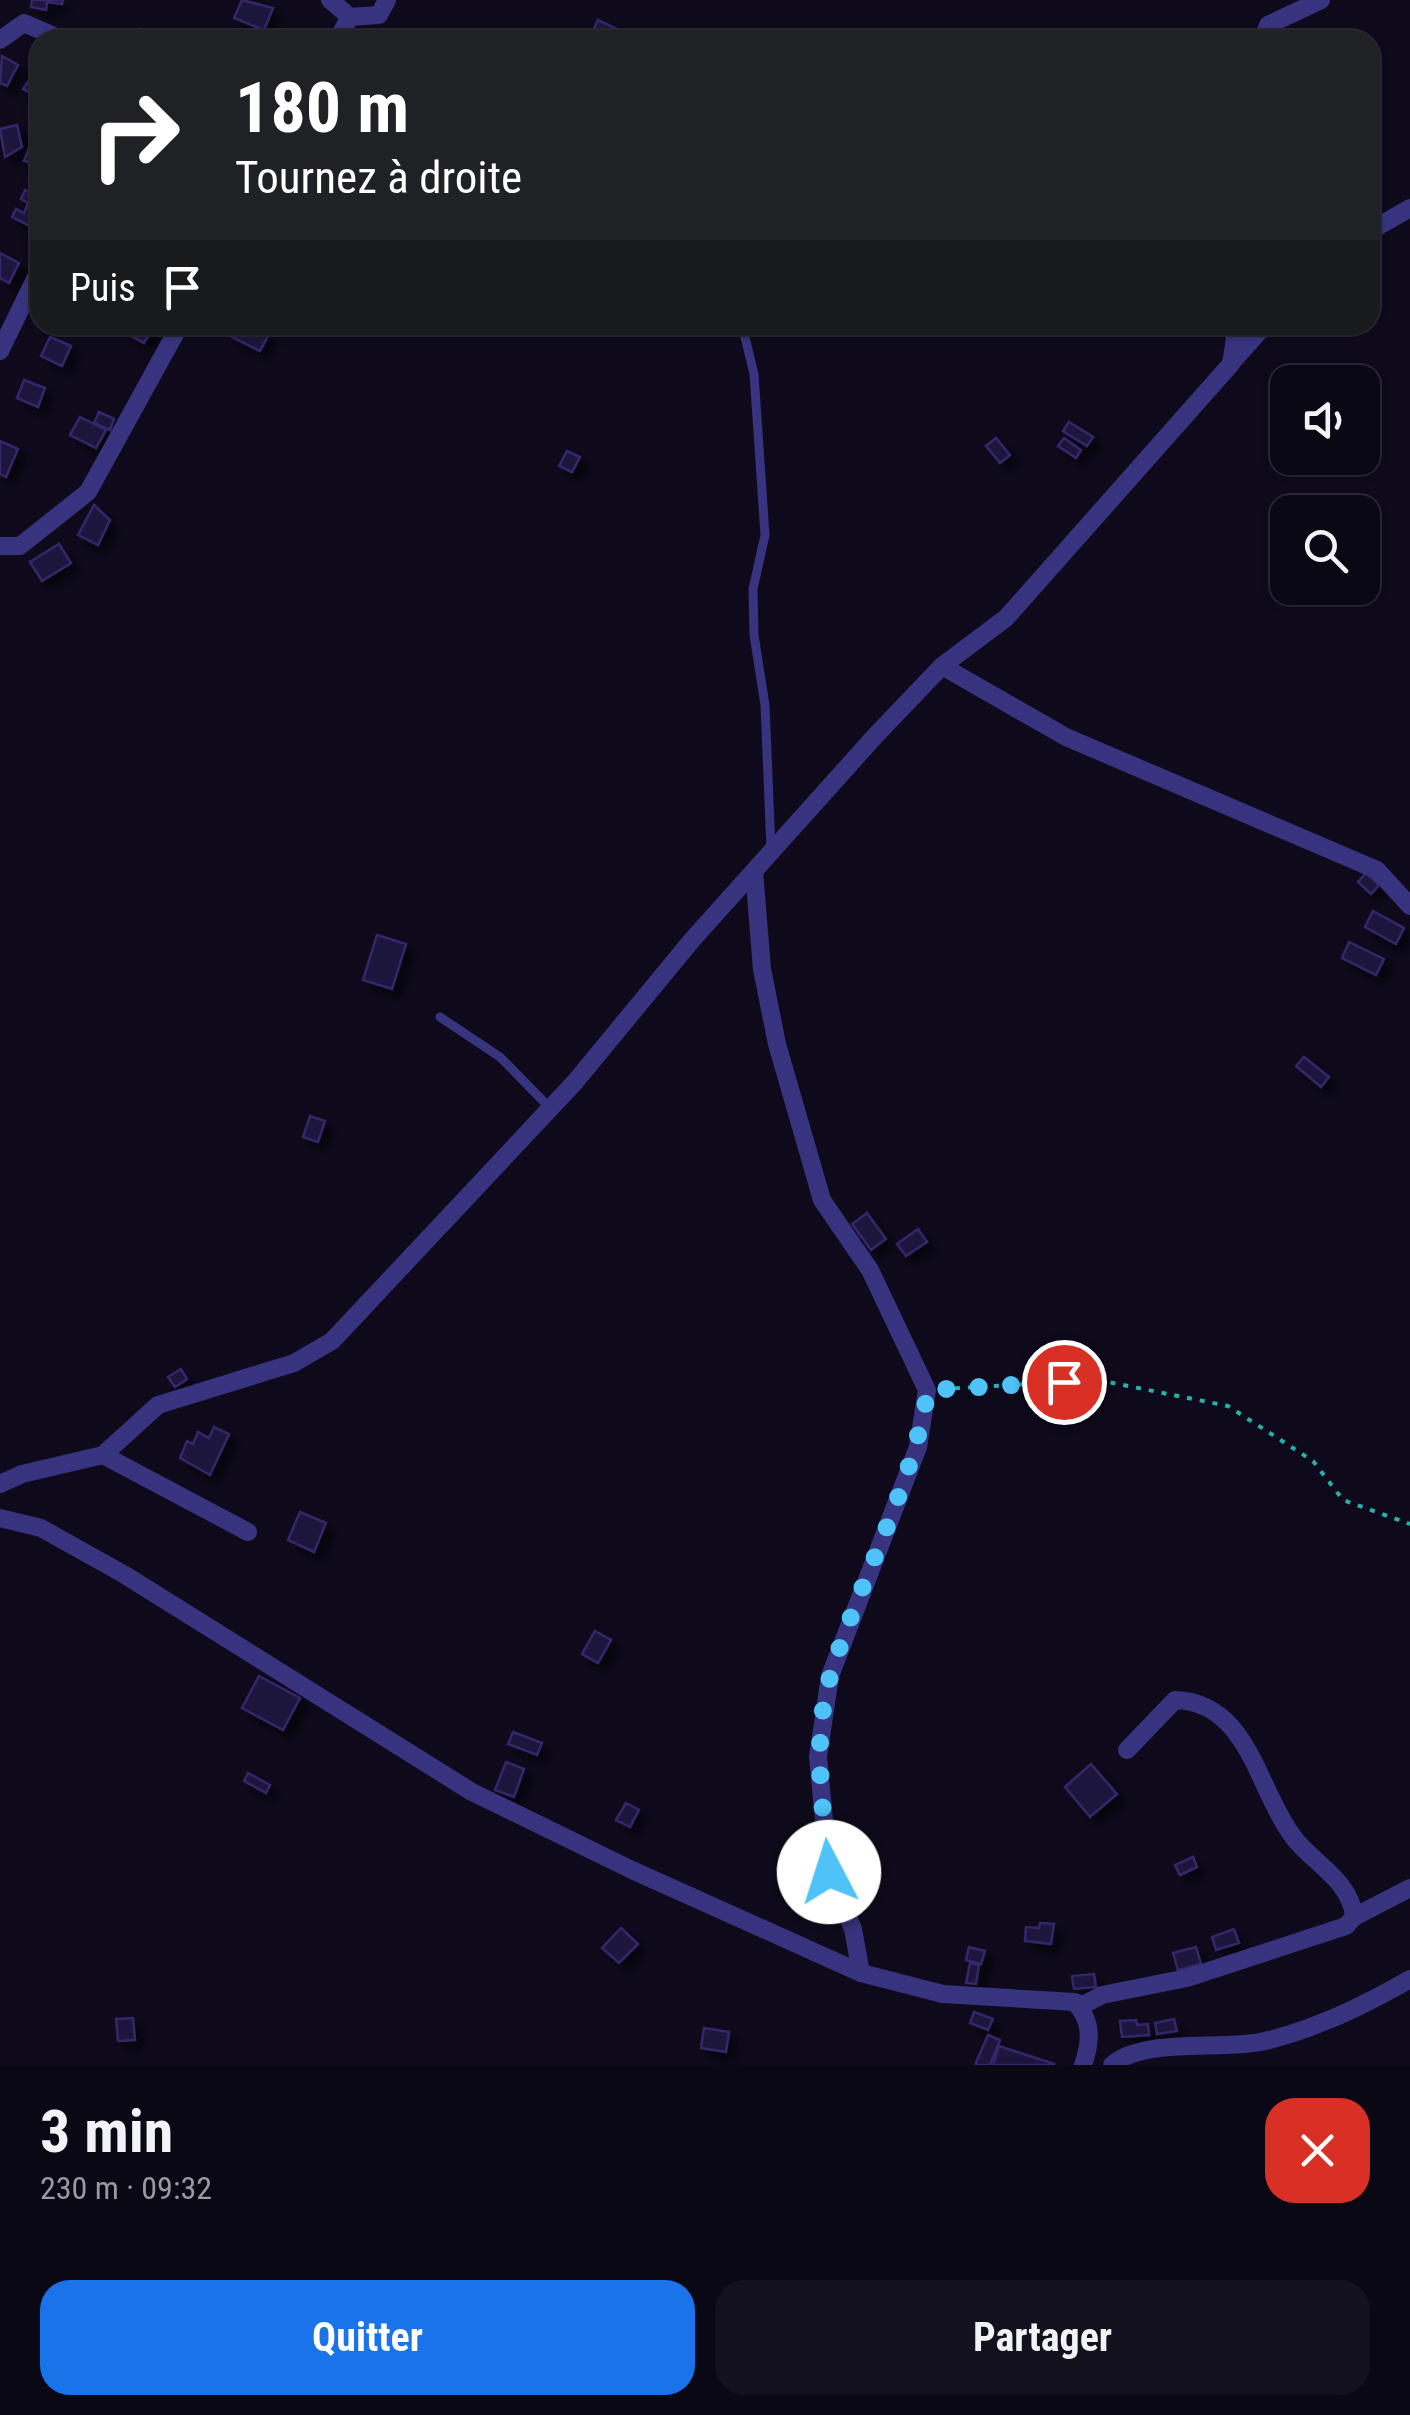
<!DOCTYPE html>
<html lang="fr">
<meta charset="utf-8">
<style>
body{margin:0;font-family:"Roboto Condensed",sans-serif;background:#13111e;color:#f1f3f6;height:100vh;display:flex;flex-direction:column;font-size:38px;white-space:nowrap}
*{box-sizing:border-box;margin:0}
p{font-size:32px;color:#999aa0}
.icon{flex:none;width:55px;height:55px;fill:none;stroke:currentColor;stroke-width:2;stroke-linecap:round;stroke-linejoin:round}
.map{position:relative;height:2065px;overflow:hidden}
.details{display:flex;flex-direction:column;background:#0a0815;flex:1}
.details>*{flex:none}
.hud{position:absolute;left:30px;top:30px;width:1350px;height:305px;border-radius:30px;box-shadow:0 2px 8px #0004,0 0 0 2px #2a2934;background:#202124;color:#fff;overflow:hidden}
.fabs{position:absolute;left:1270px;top:365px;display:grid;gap:20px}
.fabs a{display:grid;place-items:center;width:110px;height:110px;border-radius:20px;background:#0a0815;box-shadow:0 2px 8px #0004,0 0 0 2px #2a2934;font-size:50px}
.pin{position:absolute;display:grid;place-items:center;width:85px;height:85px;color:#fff;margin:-42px;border:5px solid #fff;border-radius:50%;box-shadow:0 2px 10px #0007}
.me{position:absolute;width:110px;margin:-55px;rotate:355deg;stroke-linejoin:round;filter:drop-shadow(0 0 8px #0008)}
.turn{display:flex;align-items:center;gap:35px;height:210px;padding:0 40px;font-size:45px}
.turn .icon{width:130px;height:130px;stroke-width:2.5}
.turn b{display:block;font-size:70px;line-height:85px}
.then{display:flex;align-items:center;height:95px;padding:0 40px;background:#0003;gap:20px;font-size:38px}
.round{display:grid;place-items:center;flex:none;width:105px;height:105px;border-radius:30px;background:#13111e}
.head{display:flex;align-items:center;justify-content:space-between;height:170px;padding:0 40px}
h1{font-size:60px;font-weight:700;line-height:75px}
.primary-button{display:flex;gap:20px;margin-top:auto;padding:20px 40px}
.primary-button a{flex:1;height:115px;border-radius:30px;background:#1a73e8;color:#fff;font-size:40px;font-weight:700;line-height:115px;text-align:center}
.primary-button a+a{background:#13111e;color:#f1f3f6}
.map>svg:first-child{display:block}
.building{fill:#1e153e;stroke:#35266b;stroke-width:2.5;filter:url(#shadow)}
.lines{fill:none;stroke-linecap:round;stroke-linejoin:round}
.path{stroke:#27b1ac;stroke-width:4;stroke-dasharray:5 8;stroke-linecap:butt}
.lane{stroke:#37337e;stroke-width:9}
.street{stroke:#37337e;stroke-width:18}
.route{stroke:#4fc3f7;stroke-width:18;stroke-dasharray:0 32.4}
</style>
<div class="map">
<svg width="1410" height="2065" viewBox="0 0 1410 2065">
<defs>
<filter id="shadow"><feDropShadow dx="8" dy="8" stdDeviation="5" flood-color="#0009"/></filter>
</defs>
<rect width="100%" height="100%" fill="#0e0a1c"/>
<!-- building -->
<g class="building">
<polygon points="32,0 63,0 62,4 47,2 46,10 31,7"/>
<polygon points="242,0 273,8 264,30 234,18"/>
<polygon points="598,20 617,29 612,40 589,40"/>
<polygon points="141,29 169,40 137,40"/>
<polygon points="2,56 18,65 7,86 0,83"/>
<polygon points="40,65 40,98 23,89"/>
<polygon points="17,125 22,147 5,157 0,129"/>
<polygon points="30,146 40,150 40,165 24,161"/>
<polygon points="25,190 40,198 36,229 12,217 16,209 24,213 28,203 21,199"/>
<polygon points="0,253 19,263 9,283 0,278"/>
<polygon points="130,325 153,325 154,326 144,343 126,333"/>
<polygon points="239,325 269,334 260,351 232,337"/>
<polygon points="50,337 71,346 62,366 41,356"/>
<polygon points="24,380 45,388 38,407 17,398"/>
<polygon points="99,412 114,419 110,430 94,423"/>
<polygon points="80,417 106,430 96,448 70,435"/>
<polygon points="1069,422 1093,437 1087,446 1063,431"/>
<polygon points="996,438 1010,455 1000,463 986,446"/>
<polygon points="1064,438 1081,450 1076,458 1058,446"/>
<polygon points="0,441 18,449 6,477 0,474"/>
<polygon points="567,451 580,457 572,472 559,466"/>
<polygon points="94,505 110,520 98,545 78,535"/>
<polygon points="59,544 71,563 42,581 30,562"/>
<polygon points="1366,873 1379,885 1371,894 1358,882"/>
<polygon points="1373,911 1404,928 1396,944 1365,927"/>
<polygon points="377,935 406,944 392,989 363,980"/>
<polygon points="1349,942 1384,959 1376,975 1342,958"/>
<polygon points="1304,1057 1329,1077 1321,1087 1296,1066"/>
<polygon points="310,1116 325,1121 318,1142 303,1137"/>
<polygon points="867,1213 886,1239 871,1250 852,1224"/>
<polygon points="918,1229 927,1242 906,1256 897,1244"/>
<polygon points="181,1369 187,1379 175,1387 168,1377"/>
<polygon points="214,1427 229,1434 210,1475 180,1458 187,1441 193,1444 198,1432 209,1438"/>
<polygon points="300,1512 326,1523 314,1552 288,1540"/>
<polygon points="595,1631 611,1640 598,1663 582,1654"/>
<polygon points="259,1676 300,1698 283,1730 242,1708"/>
<polygon points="513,1732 542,1743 537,1755 508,1744"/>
<polygon points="506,1762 524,1769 514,1797 495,1790"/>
<polygon points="1091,1764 1117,1794 1090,1817 1065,1787"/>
<polygon points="248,1773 270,1785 266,1793 244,1781"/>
<polygon points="626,1803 639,1810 630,1827 616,1820"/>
<polygon points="1193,1857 1197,1867 1180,1875 1175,1865"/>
<polygon points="1040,1923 1054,1924 1051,1944 1025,1941 1026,1927 1039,1928"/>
<polygon points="621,1928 638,1944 619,1963 602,1948"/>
<polygon points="1234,1929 1239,1943 1216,1950 1212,1937"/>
<polygon points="969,1947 985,1951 981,1964 966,1960"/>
<polygon points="1196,1947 1201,1964 1178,1970 1173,1953"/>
<polygon points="970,1963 979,1965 976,1984 966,1983"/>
<polygon points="1094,1974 1096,1987 1074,1989 1072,1976"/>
<polygon points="974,2012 993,2019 988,2030 970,2023"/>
<polygon points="133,2018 135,2040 118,2041 116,2019"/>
<polygon points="1174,2019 1177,2031 1157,2034 1155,2023"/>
<polygon points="1136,2020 1137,2025 1148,2024 1149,2035 1122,2037 1120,2021"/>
<polygon points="704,2028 729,2032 726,2052 701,2048"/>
<polygon points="988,2035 1000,2040 990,2065 975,2065"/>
<polygon points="999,2046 1054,2064 1054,2065 993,2065"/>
</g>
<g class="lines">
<!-- path -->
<polyline class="path" points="942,1389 1098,1380 1228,1406 1313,1461 1343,1500 1410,1524"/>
<!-- lane -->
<g class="lane">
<polyline points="742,325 754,374 765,535 753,589 754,635 765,705 771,850"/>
<polyline points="440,1017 500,1057 551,1109"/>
</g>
<!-- street -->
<g class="street">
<polyline points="330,0 350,17"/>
<polyline points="350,17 379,15 387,0"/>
<polyline points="0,40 24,23 63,40"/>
<polyline points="337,40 350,17"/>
<polyline points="1262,40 1268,25 1321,0"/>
<polyline points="1370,231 1410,208"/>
<polyline points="0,351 40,269"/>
<polyline points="1231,363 1265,325"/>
<polyline points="0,546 20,546 88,492 180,325"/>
<polyline points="942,666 1066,737 1377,870 1410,906"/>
<polyline points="754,871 762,969 777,1044 822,1200 870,1270 927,1390 918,1447 830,1676 818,1757 829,1873 853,1929 861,1973"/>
<polyline points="103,1455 248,1532"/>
<polyline points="0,1484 22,1474 103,1455 158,1405 294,1363 332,1341 575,1082 692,940 876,735 942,666 1006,618 1231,364 1237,325"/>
<path d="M0,1518L41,1528L125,1575L472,1792L632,1870L861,1973L943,1994L1074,2002C1093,2020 1091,2042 1083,2065"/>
<polyline points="1354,1917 1410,1888"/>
<path d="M1074,2002L1083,2005L1102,1995L1187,1978L1346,1926L1354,1917C1351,1881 1313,1863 1294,1838C1257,1790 1249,1702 1175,1700L1127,1750"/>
<path d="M1112,2065C1145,2036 1226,2052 1269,2040C1317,2028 1367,2004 1410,1979"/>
</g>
</g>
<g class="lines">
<!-- route -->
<path class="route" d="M829,1872C823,1807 811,1738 831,1674C861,1577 911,1490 928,1390L1064,1382"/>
</g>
</svg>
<div class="fabs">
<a><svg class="icon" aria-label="sound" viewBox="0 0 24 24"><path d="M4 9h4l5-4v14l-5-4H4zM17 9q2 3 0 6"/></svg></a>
<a><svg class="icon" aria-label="search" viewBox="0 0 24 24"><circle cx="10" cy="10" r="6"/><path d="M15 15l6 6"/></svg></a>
</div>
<div class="pin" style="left:1064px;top:1382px;background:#d93025"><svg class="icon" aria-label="arrive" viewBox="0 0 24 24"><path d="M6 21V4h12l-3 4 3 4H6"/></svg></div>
<svg class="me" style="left:829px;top:1872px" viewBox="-20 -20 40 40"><circle r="19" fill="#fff"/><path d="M0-13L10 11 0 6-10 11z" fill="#4fc3f7"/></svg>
<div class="hud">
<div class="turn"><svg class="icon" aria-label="right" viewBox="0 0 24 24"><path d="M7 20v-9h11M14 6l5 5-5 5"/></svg><div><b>180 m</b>Tournez à droite</div></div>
<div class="then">Puis<svg class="icon" aria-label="arrive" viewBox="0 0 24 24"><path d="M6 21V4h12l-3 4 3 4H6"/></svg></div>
</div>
</div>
<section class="details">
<div class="head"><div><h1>3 min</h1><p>230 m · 09:32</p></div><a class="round" style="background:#d93025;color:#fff"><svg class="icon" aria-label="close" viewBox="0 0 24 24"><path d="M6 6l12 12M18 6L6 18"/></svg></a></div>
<div class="primary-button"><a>Quitter</a><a>Partager</a></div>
</section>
